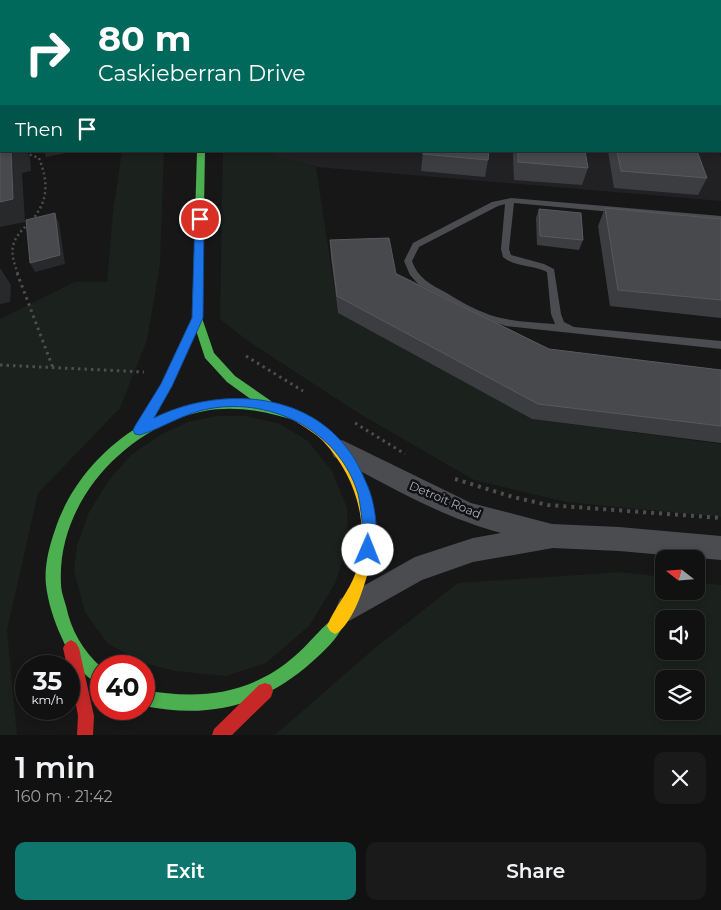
<!DOCTYPE html>
<meta charset="utf-8">
<style>
body{margin:0;font-family:Montserrat,sans-serif;background:#1a1a1a;color:#f1f3f6;height:100vh;display:flex;flex-direction:column;font-size:19px;white-space:nowrap}
*{box-sizing:border-box;margin:0}
p{font-size:16px;color:#9c9d9f}
.icon{flex:none;width:28px;height:28px;fill:none;stroke:currentColor;stroke-width:2;stroke-linecap:round;stroke-linejoin:round}
.map{position:relative;height:735px;overflow:hidden}
.side{display:flex;flex-direction:column;background:#111;flex:1}
.side>*{flex:none}
.guide{position:absolute;left:0px;top:0px;width:721px;height:152px;box-shadow:0 2px 8px #0003,0 0 0 1px #303131;background:#00695c;color:#fff;overflow:hidden}
.needle{width:32px;rotate:287deg}
.fabs{position:absolute;left:655px;top:550px;display:grid;gap:10px}
.fabs a{display:grid;place-items:center;width:50px;height:50px;border-radius:10px;background:#111;box-shadow:0 2px 8px #0003,0 0 0 1px #303131;font-size:25px}
.speed{position:absolute;left:15px;top:655px;display:flex;gap:10px;font-size:25px;font-weight:700;text-align:center}
.speed>*{display:grid;place-content:center;width:65px;height:65px;border-radius:50%;background:#111;box-shadow:0 2px 8px #0003,0 0 0 1px #303131;line-height:1}
.speed small{font-size:12px;font-weight:400}
.speed .limit{border:8px solid #d22;background:#fff;color:#111}
.pin{position:absolute;display:grid;place-items:center;width:42px;height:42px;color:#fff;margin:-21px;border:2px solid #fff;border-radius:50%;box-shadow:0 1px 5px #0007}
.me{position:absolute;width:55px;margin:-28px;rotate:1deg;stroke-linejoin:round;filter:drop-shadow(0 0 4px #0008)}
.turn{display:flex;align-items:center;gap:18px;height:105px;padding:0 15px;font-size:22px}
.turn .icon{width:65px;height:65px;stroke-width:2.5}
.turn b{display:block;font-size:35px;line-height:42px}
.then{display:flex;align-items:center;height:48px;padding:0 15px;background:#0003;gap:10px;font-size:19px}
.round{display:grid;place-items:center;flex:none;width:52px;height:52px;border-radius:10px;background:#1a1a1a}
.head{display:flex;align-items:center;justify-content:space-between;height:85px;padding:0 15px}
h1{font-size:30px;font-weight:600;line-height:38px}
.cta{display:flex;gap:10px;margin-top:auto;padding:10px 15px}
.cta a{flex:1;height:58px;border-radius:10px;background:#0f766e;color:#fff;font-size:20px;font-weight:600;line-height:58px;text-align:center}
.cta a+a{background:#1a1a1a;color:#f1f3f6}
.map>svg:first-child{display:block}
.built{fill:#212124}
.green{fill:#1b211c;fill-rule:evenodd}
.lines{fill:none;stroke-linecap:round;stroke-linejoin:round}
.path-far2{stroke:#4d4e52;stroke-width:2.5;stroke-dasharray:2 3;stroke-linecap:butt}
.path-far1{stroke:#4d4e52;stroke-width:3;stroke-dasharray:2.5 4;stroke-linecap:butt}
.path{stroke:#4d4e52;stroke-width:4;stroke-dasharray:3 5;stroke-linecap:butt}
.lane{fill:#4b4c50;fill-rule:evenodd}
.street{fill:#4b4c50;fill-rule:evenodd}
.fast{fill:#4caf50;fill-rule:evenodd}
.slow{fill:#ffc107;fill-rule:evenodd}
.jam{fill:#c62828;fill-rule:evenodd}
.wall{fill:#3c3d40}
.shaded-wall{fill:#28292a}
.building{fill:#48494d;stroke:#57595e}
.route{fill:#1a73e8;stroke:#114b97}
.labels{text-anchor:middle;stroke-width:5;stroke-linejoin:round;paint-order:stroke}
.street-label{font-size:12px;fill:#a8adb8;stroke:#111113}
</style>
<div class="map">
<svg width="721" height="735" viewBox="0 0 721 735">
<rect width="100%" height="100%" fill="#171717"/>
<!-- built -->
<polygon class="built" points="272,151 719,151 721,157 721,201 316,167 273,156"/>
<!-- green -->
<g class="green">
<polygon points="432,0 721,0 721,12 720,1 417,1"/>
<polygon points="122,151 164,151 160,264 147,340 120,408 38,493 7,630 17,735 0,735 0,319 75,282 107,282 113,212"/>
<polygon points="223,151 272,151 273,156 316,167 338,313 532,419 721,444 721,517 566,502 474,480 360,414 248,341 220,319"/>
<polygon points="216,416 245,416 278,423 308,441 332,471 347,508 348,545 335,583 310,625 266,663 226,676 175,671 140,662 107,643 85,612 74,571 77,545 89,512 109,480 131,455 160,435 188,422"/>
<path d="M621,572L664,577V591H696V582L721,585V735H275L375,648L458,583ZM664,619H696V651H664ZM664,679H696V711H664Z"/>
</g>
<g class="lines">
<!-- path-far2 -->
<g class="path-far2">
<path d="M25,153L39,158C48,181 49,199 33,219"/>
<path d="M18,274C9,250 10,241 29,223"/>
</g>
<!-- path-far1 -->
<g class="path-far1">
<polyline points="17,273 53,368"/>
<polyline points="246,356 303,391"/>
<polyline points="0,365 144,372"/>
<polyline points="355,423 405,454"/>
</g>
<!-- path -->
<polyline class="path" points="455,479 513,497 548,505 721,518"/>
<!-- lane -->
<path class="lane" d="M511,198L721,216V222L514,203L509,249L511,255L544,264L554,269L561,314L564,322L574,327L721,341V349L506,326L471,315L421,287L410,275L404,261L413,243L492,202ZM505,204L501,249L503,257C514,267 534,265 547,272L551,314L555,324C534,322 511,322 490,315C474,309 459,301 445,292C430,284 418,278 412,261L419,247L498,206Z"/>
<!-- street -->
<g class="street">
<rect x="720" y="132" width="1" height="9"/>
<path d="M342,440L471,503L552,524L619,527L721,536V560L619,551L553,548L473,562L422,580L349,621L340,617L336,608L340,599L415,557L473,538L501,533C441,517 389,486 334,457L331,450L334,443Z"/>
</g>
<!-- fast -->
<g class="fast">
<rect x="720" y="15" width="1" height="4"/>
<rect x="0" y="76" width="1" height="4"/>
<path d="M197,151H205L202,318L214,353L235,376L271,401L273,404L303,413L305,417L303,421L299,422C259,408 218,402 177,419C111,445 57,511 61,584C61,591 64,599 66,606C71,630 83,651 101,667V685C82,677 69,655 61,636C54,621 48,602 46,585C44,567 49,547 55,530C81,450 167,390 252,400L227,382L205,358L192,318Z"/>
<path d="M335,618L340,621L343,626C337,639 324,651 313,661C263,706 209,719 144,706V690C200,700 251,695 296,655C306,647 326,622 335,618Z"/>
</g>
<!-- slow -->
<g class="slow">
<rect x="191" y="0" width="6" height="1"/>
<polygon points="197,314 202,318 172,386 144,434 140,435 136,434 134,430 136,426 161,384 192,318"/>
<path d="M299,412C313,417 328,430 338,441C381,488 382,540 360,597C356,608 346,629 335,634L330,631L327,626C335,607 349,592 356,572C371,525 356,476 323,441C315,433 304,427 295,421L293,417L295,413Z"/>
</g>
<!-- jam -->
<g class="jam">
<polygon points="71,640 76,643 79,648 94,716 93,735 77,735 78,716 69,666 67,666 63,648 66,643"/>
<polygon points="265,683 271,685 273,691 271,697 232,735 212,735 214,729 259,685"/>
</g>
</g>
<!-- wall -->
<g class="wall">
<rect x="0" y="7" width="1" height="12"/>
<polygon points="423,151 488,160 485,177 421,171"/>
<polygon points="514,151 585,151 588,168 582,185 514,180 513,155"/>
<polygon points="608,151 697,151 707,178 698,195 614,188"/>
<polygon points="605,208 721,219 721,318 610,306 598,226"/>
<polygon points="539,209 583,240 579,250 537,245 536,218"/>
<polygon points="330,240 549,349 721,370 721,443 532,419 338,313 331,258"/>
</g>
<!-- shaded-wall -->
<g class="shaded-wall">
<polygon points="11,151 27,151 30,158 31,171 22,173 25,222 0,227 0,202"/>
<polygon points="44,151 71,151 71,152 46,157"/>
<polygon points="55,213 59,223 65,264 35,272 30,263"/>
<polygon points="0,268 11,285 10,302 0,304"/>
</g>
<!-- building -->
<g class="building">
<polygon points="15,0 38,0 35,1 12,1"/>
<rect x="93" y="0" width="21" height="1"/>
<polygon points="0,139 1,139 1,151 11,151 13,199 0,202"/>
<polygon points="423,151 489,151 488,160 423,154"/>
<polygon points="518,151 585,151 588,168 518,162"/>
<polygon points="617,151 697,151 707,178 621,171"/>
<polygon points="605,208 721,219 721,300 618,290"/>
<polygon points="539,209 581,213 583,240 540,236"/>
<polygon points="55,213 60,255 30,263 26,220"/>
<polygon points="389,238 396,274 549,349 721,370 721,426 538,404 337,296 330,240"/>
</g>
<!-- route -->
<path class="route" d="M200,216L204,219L203,318L172,386L154,418C214,388 301,389 346,447C356,459 362,473 368,487C375,503 380,538 373,554L368,556L363,554C359,544 363,532 362,521C361,512 360,502 358,494C339,429 267,395 203,410C179,416 162,428 140,435L135,434L133,430L135,426L161,384L192,318L195,219Z"/>
<g class="labels">
<!-- street labels -->
<g class="street-label">
<text transform="translate(445 500) rotate(23)" y="4">Detroit Road</text>
</g>
</g>
</svg>
<div class="fabs">
<a><svg class="needle" viewBox="-14 -14 28 28"><path d="M0-13l5 13h-10z" fill="#e53935"/><path d="M0 13l5-13h-10z" fill="#9c9d9f"/></svg></a>
<a><svg class="icon" aria-label="sound" viewBox="0 0 24 24"><path d="M4 9h4l5-4v14l-5-4H4zM17 9q2 3 0 6"/></svg></a>
<a><svg class="icon" aria-label="layers" viewBox="0 0 24 24"><path d="M12 4l9 5-9 5-9-5zM3 14l9 5 9-5"/></svg></a>
</div>
<div class="speed"><div>35<small>km/h</small></div><div class="limit">40</div></div>
<div class="pin" style="left:200px;top:219px;background:#d93025"><svg class="icon" aria-label="arrive" viewBox="0 0 24 24"><path d="M6 21V4h12l-3 4 3 4H6"/></svg></div>
<svg class="me" style="left:368px;top:550px" viewBox="-20 -20 40 40"><circle r="19" fill="#fff"/><path d="M0-13L10 11 0 6-10 11z" fill="#1a73e8"/></svg>
<div class="guide">
<div class="turn"><svg class="icon" aria-label="right" viewBox="0 0 24 24"><path d="M7 20v-9h11M14 6l5 5-5 5"/></svg><div><b>80 m</b>Caskieberran Drive</div></div>
<div class="then">Then<svg class="icon" aria-label="arrive" viewBox="0 0 24 24"><path d="M6 21V4h12l-3 4 3 4H6"/></svg></div>
</div>
</div>
<section class="side">
<div class="head"><div><h1>1 min</h1><p>160 m · 21:42</p></div><a class="round"><svg class="icon" aria-label="close" viewBox="0 0 24 24"><path d="M6 6l12 12M18 6L6 18"/></svg></a></div>
<div class="cta"><a>Exit</a><a>Share</a></div>
</section>
